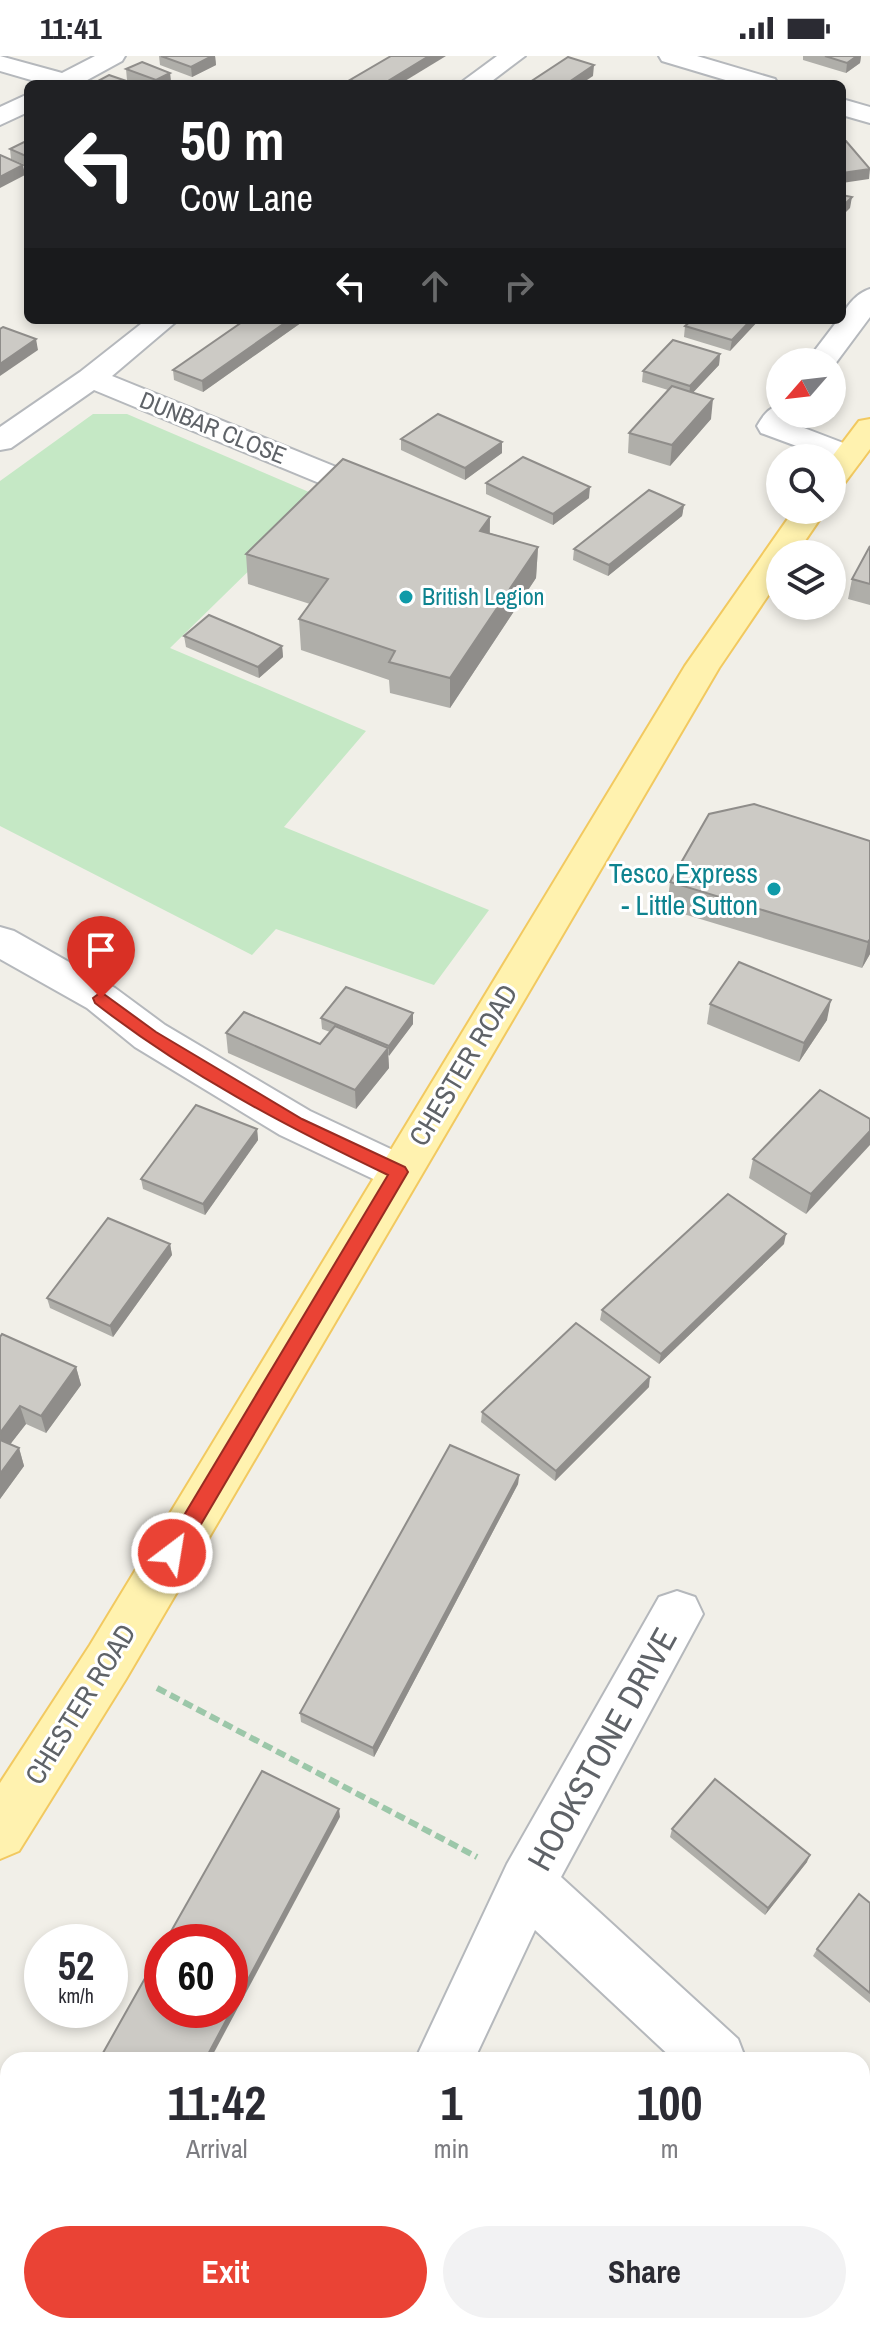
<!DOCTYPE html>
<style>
body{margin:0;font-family:"Archivo Narrow",sans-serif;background:#f2f2f3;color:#2b2b33;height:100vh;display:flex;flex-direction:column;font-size:30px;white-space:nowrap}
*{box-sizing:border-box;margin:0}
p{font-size:26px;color:#7c7c81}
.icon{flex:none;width:44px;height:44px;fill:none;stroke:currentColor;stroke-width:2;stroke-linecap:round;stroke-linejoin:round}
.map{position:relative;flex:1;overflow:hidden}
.details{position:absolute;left:0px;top:1996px;width:870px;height:282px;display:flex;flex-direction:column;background:#fff;border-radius:24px 24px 0 0;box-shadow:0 4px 12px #0003}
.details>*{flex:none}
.guide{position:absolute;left:24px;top:24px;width:822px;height:244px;border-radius:12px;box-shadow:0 4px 12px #0003;background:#202124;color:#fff;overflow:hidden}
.needle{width:52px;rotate:242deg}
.fabs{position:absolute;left:766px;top:292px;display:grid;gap:16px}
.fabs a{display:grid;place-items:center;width:80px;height:80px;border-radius:50%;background:#fff;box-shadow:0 4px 12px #0003;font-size:40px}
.speed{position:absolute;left:24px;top:1868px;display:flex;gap:16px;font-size:40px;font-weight:700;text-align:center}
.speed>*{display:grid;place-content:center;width:104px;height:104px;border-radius:50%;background:#fff;box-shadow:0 4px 12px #0003;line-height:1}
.speed small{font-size:20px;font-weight:400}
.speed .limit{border:12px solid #d22;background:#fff;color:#111}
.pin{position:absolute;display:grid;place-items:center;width:68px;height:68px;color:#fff;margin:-82px -34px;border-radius:50% 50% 50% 0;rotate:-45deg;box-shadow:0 0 8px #0007}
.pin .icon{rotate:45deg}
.me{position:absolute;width:88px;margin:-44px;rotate:31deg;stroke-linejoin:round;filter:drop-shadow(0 0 6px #0008)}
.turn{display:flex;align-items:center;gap:28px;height:168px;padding:0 24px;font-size:36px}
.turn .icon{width:104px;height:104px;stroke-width:2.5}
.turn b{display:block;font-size:56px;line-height:68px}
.lanes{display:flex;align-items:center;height:76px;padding:0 24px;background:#0003;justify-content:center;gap:40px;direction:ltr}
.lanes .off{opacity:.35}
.eta{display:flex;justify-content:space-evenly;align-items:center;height:136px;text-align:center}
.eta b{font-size:48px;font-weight:700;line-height:56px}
.cta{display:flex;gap:16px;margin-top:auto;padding:16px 24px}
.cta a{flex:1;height:92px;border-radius:48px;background:#ea4335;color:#fff;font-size:32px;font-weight:700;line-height:92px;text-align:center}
.cta a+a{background:#f2f2f3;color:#2b2b33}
.status{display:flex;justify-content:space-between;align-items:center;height:56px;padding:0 40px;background:#fff;direction:ltr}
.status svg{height:22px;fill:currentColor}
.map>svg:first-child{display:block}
.green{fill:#c5e8c5}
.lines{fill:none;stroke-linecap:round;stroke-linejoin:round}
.street-casing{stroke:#b5b8bc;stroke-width:4}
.primary-casing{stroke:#f2c960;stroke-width:4}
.path{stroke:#9cc7a9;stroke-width:6;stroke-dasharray:10 5;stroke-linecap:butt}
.street{fill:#fff;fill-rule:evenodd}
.primary{fill:#fff2af;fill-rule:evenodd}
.wall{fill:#afaea9}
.shaded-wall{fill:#8f8d8a}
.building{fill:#cccac5;stroke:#8f8d8a;stroke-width:2}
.route{fill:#ea4335;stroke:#982c22;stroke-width:2}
.culture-dot{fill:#0f9aa8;stroke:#fff;stroke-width:3}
.labels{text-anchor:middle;stroke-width:6;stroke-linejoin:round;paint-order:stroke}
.far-street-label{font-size:24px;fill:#5f6368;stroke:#fff}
.far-culture-label{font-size:24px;fill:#0d838f;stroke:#fff;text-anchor:start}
.culture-label{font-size:28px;fill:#0d838f;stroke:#fff;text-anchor:end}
.street-label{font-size:28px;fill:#5f6368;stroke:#fff}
.near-street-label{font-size:34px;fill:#5f6368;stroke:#fff}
</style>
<div class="status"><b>11:41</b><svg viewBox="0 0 49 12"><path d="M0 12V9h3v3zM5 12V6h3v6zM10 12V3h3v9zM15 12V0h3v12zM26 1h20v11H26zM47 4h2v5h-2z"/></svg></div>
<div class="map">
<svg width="870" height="2277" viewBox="0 0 870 2277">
<rect width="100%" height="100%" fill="#f1efe8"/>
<!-- green -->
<polygon class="green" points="93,358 127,358 323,442 170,592 366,675 284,771 489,854 434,929 276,873 252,899 0,770 0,425"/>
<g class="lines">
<!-- street casing -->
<g class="street-casing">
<g id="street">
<polygon points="0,0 62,17 95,0 125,0 122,5 80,28 45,28 0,15"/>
<polygon points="497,0 525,0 488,28 459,28"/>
<polygon points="659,0 697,0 775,23 778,28 739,28 662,5"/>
<polygon points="28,38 28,56 0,69 0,51"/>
<polygon points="842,43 870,51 870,67 842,59"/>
<path d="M870,233V261L832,312V306H806L838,264H842C844,251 857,237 870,233Z"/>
<polygon points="146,264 178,264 112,320 346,415 351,422 346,429 335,432 324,429 94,334 11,392 0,394 0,371 80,316"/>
<path d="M780,349V358H797L791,367L859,393L864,400L859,407L848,409L761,377L757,370C763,360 768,352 780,349Z"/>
<polygon points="0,871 14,875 115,932 165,969 310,1055 414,1104 421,1116 414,1128 399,1133 384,1128 280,1079 135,991 87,952 0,903"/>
<polygon points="677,1535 695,1541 703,1558 561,1821 738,1983 746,2004 674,2004 535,1874 474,2004 415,2004 507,1808 659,1541"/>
<polygon points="862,2108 870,2112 870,2177 862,2173"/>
<polygon points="286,2270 351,2270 348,2277 283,2277"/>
</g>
</g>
<!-- primary casing -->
<g class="primary-casing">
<g id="primary">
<polygon points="870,363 870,393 843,429 832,432 831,402 859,365"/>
<polygon points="794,454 826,454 796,498 780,498 780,522 719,612 126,1623 19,1795 0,1803 0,1727 90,1589 685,610"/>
</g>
</g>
<!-- path -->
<polyline class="path" points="157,1632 477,1801"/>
<!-- street -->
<use href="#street" class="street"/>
<!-- primary -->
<use href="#primary" class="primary"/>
</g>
<!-- wall -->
<g class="wall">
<polygon points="159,0 215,0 216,9 192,21 160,9"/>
<polygon points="803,0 861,0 860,7 846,17 803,4"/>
<polygon points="126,13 170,17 171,27 169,28 139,28 127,24"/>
<polygon points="28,84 28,110 11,103 10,93"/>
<polygon points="28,242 28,256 26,255 24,244"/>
<polygon points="245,264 305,264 203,336 174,324 173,314"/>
<polygon points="758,265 730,295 684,281 685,270"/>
<polygon points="720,298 719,309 693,336 711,363 670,410 628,397 629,377 668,334 642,326 643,315"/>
<polygon points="401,383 502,397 465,424 401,394"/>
<polygon points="486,427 589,442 553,469 486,438"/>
<polygon points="684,449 682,460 608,520 573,504 574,493"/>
<polygon points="490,461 490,477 538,491 536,522 450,652 390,637 389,624 301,594 299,563 310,548 248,528 246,498"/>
<polygon points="870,490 870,549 848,543 852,523"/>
<polygon points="184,580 282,590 283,601 259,622 186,591"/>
<polygon points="870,785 870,898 862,912 667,853 670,826"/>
<polygon points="710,948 827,964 799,1006 707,968"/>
<polygon points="321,962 413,968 388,1000 389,1012 356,1053 228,997 226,977 320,988 330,976 322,973"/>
<polygon points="870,1063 806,1158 749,1122 753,1103"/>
<polygon points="257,1073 258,1084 205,1159 143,1133 141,1123"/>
<polygon points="170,1188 172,1199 113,1281 50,1252 47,1242"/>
<polygon points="784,1188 659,1308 600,1264 602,1254"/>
<polygon points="0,1281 76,1311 81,1329 46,1377 26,1368 10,1388 19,1392 24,1410 0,1443"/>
<polygon points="649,1331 555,1425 481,1366 482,1356"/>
<polygon points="519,1419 518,1428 374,1701 301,1666 300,1657"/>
<polygon points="672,1773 807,1806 765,1859 670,1781"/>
<polygon points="870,1847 870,1947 813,1900 817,1893"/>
<polygon points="675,2270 815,2270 809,2277 682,2277"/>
</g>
<!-- shaded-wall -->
<g class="shaded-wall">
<polygon points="212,0 215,0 216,9 192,21 191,11"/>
<polygon points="429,0 446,0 400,28 383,28"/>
<polygon points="857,0 861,0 860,7 846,17 847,7"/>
<polygon points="594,9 593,20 581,28 566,28"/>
<polygon points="170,17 171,27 169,28 156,28 156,24"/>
<polygon points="23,109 25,119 0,132 0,121"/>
<polygon points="870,113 869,123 842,127 842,117"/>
<polygon points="852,141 850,152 842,160 842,151"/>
<polygon points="289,264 305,264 203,336 202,325"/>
<polygon points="751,264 759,264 730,295 732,284"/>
<polygon points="36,283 38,294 0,320 0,308"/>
<polygon points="720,298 719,309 689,341 690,330"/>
<polygon points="713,343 711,363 670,410 672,389"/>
<polygon points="502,386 502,397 465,424 465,412"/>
<polygon points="590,431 589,442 553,469 553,458"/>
<polygon points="684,449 682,460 608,520 609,509"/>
<polygon points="490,461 489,491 480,475"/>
<polygon points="538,491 536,522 450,652 450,622"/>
<polygon points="282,590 283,601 259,622 258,611"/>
<polygon points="870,883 870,898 862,912 868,886"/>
<polygon points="831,944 827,964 799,1006 804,987"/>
<polygon points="413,957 413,968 389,1000 389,990"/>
<polygon points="388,992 389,1012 356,1053 355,1034"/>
<polygon points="257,1073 258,1084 205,1159 203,1148"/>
<polygon points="870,1075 870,1089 806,1158 811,1138"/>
<polygon points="786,1178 784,1188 659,1308 661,1298"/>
<polygon points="170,1188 172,1199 113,1281 110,1270"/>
<polygon points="76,1311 81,1329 46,1377 41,1360"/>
<polygon points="650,1321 649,1331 555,1425 556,1415"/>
<polygon points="20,1350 26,1368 2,1399 0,1394 0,1377"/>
<polygon points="19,1392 24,1410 0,1443 0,1418"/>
<polygon points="519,1419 518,1428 374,1701 373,1692"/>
<polygon points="339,1753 340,1761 210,2004 205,2004"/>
<polygon points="810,1799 807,1806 765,1859 768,1852"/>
</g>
<!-- building -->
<g class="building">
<polygon points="161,0 212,0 191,11"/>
<polygon points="391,0 429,0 383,28 363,28 350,24"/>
<polygon points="825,0 857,0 847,7"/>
<polygon points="568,1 594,9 566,28 527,28"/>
<polygon points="142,6 170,17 156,24 126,13"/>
<polygon points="109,19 135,28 102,28 96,26"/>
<polygon points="28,84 28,101 10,93"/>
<polygon points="842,85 846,85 870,113 842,117"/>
<polygon points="0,99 23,109 0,121"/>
<polygon points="842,139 852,141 842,151"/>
<polygon points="245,264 289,264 202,325 173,314"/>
<polygon points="692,264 751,264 732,284 685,270"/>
<polygon points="3,271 36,283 0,308 0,273"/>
<polygon points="673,284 720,298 690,330 643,315"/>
<polygon points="672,330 713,343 672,389 629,377"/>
<polygon points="438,358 502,386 465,412 401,383"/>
<polygon points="523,401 590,431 553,458 486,427"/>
<polygon points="343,403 490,461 480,475 538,491 450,622 389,606 395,595 299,563 328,523 246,498"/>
<polygon points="649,434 684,449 609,509 574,493"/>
<polygon points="870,490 870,528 852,523"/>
<polygon points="209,559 282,590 258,611 184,580"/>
<polygon points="754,748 870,785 870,883 868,886 670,826 709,758"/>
<polygon points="739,906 831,944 804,987 710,948"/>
<polygon points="346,931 413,957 389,990 321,962"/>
<polygon points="244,956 320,988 335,970 388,992 355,1034 226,977"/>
<polygon points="820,1034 870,1063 870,1075 811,1138 753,1103"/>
<polygon points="196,1049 257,1073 203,1148 141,1123"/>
<polygon points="728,1138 786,1178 661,1298 602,1254"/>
<polygon points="108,1162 170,1188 110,1270 47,1242"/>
<polygon points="576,1267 650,1321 556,1415 482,1356"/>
<polygon points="2,1278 76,1311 41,1360 20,1350 0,1377 0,1281"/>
<polygon points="0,1384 19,1392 0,1418"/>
<polygon points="450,1389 519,1419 373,1692 300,1657"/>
<polygon points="262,1715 339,1753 205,2004 99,2004 162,1892 162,1954 230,1954 230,1886 165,1886"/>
<polygon points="715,1723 810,1799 768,1852 672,1773"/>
<polygon points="859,1838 870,1847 870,1937 817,1893"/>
<polygon points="681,2270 815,2270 809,2277 688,2277"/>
</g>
<!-- route -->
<path class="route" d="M101,936L156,976L302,1063L405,1111L408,1116L180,1504L172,1507L165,1504L162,1497L165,1491L388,1119C285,1070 185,1017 95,947L93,942Z"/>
<!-- markers -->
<g class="culture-dot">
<circle cx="406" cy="541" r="8"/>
<circle cx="774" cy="833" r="8"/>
</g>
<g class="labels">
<!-- far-street labels -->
<g class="far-street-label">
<text transform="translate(213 372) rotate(22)" y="8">DUNBAR CLOSE</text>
</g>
<!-- far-culture labels -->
<g class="far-culture-label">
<text x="422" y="549">British Legion</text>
</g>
<!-- culture labels -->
<g class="culture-label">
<text x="758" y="827">Tesco Express<tspan x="758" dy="32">- Little Sutton</tspan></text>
</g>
<!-- street labels -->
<g class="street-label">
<text transform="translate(463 1009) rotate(-59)" y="10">CHESTER ROAD</text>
<text transform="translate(80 1648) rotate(-58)" y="10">CHESTER ROAD</text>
</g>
<!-- near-street labels -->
<g class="near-street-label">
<text transform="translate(602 1693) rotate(-61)" y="12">HOOKSTONE DRIVE</text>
</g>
</g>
</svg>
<div class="fabs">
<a><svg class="needle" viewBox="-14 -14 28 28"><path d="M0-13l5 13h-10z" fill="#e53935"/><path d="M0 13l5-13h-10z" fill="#7c7c81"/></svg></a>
<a><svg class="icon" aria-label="search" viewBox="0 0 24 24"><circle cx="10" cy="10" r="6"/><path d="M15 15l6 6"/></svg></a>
<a><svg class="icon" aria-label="layers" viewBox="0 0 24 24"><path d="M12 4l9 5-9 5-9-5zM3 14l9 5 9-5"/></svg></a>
</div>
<div class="speed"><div>52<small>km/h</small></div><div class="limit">60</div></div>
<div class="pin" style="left:101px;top:942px;background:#d93025"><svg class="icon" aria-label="arrive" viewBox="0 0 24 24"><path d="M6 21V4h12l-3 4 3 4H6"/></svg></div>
<svg class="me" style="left:172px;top:1497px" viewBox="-20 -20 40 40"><circle r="17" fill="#ea4335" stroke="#fff" stroke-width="3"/><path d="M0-11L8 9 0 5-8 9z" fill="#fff"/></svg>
<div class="guide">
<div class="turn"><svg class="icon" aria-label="left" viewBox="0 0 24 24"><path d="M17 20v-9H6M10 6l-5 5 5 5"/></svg><div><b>50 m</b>Cow Lane</div></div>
<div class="lanes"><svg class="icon" aria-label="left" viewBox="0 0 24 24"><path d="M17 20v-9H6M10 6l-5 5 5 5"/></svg><svg class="icon off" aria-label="ahead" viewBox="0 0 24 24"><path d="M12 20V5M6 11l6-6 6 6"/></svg><svg class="icon off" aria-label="right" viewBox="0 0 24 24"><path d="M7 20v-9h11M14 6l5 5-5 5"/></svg></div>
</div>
<section class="details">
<div class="eta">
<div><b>11:42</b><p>Arrival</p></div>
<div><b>1</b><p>min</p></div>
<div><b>100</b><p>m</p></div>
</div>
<div class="cta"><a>Exit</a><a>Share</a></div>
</section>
</div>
